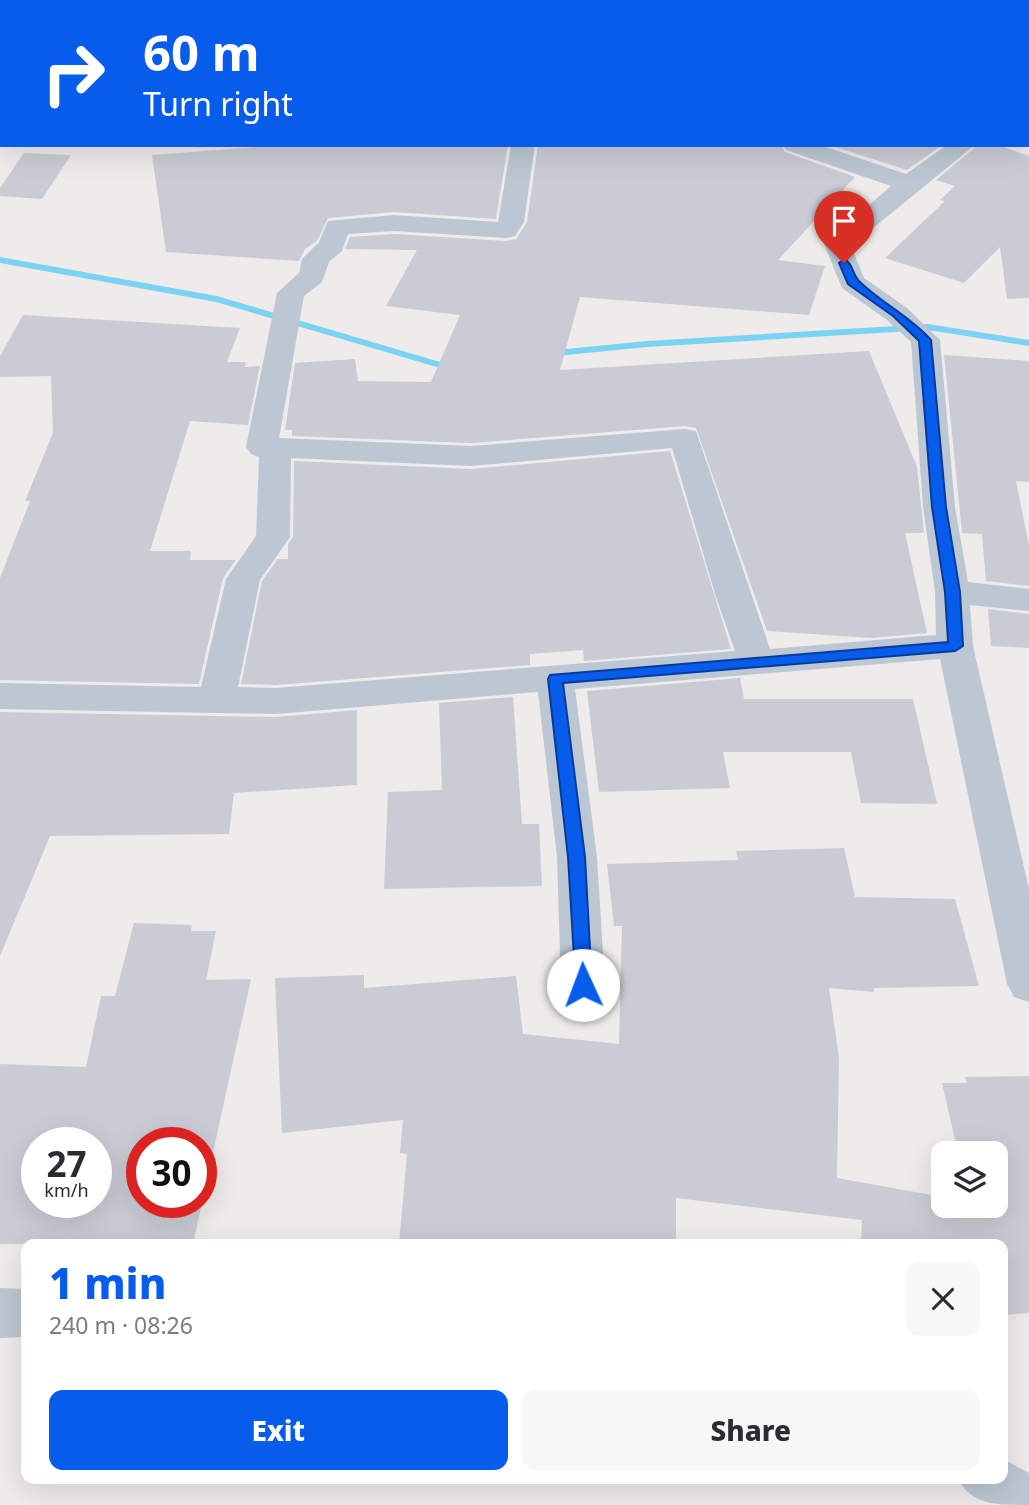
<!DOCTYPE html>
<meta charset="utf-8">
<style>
body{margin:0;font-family:"Noto Sans",sans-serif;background:#f7f7f7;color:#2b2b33;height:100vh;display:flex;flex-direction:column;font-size:26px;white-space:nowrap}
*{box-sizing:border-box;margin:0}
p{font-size:23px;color:#7c7c81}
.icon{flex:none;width:38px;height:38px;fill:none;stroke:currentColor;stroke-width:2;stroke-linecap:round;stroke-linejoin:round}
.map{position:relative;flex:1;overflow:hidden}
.details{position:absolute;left:21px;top:1239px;width:987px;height:245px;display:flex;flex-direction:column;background:#fff;border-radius:14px;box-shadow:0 7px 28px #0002}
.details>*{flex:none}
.hud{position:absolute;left:0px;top:0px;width:1029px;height:147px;box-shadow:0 7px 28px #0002;background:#075cec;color:#fff;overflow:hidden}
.fabs{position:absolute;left:931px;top:1141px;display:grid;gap:14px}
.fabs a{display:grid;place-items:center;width:77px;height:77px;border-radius:14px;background:#fff;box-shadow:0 7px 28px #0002;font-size:35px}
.speed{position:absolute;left:21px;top:1127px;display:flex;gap:14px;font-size:35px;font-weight:700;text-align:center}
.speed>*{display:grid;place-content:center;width:91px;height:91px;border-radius:50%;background:#fff;box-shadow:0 7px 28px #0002;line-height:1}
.speed small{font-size:18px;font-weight:400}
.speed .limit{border:10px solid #d22;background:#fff;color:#111}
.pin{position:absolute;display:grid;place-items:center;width:60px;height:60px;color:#fff;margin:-72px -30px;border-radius:50% 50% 50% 0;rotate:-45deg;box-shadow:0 0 7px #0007}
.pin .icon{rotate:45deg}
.me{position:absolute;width:77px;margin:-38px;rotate:358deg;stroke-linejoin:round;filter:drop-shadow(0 0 5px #0008)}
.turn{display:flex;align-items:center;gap:24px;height:147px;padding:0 28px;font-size:32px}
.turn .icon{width:91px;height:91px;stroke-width:2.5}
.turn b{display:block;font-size:49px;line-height:60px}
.round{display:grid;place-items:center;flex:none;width:74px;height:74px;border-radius:14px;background:#f7f7f7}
.head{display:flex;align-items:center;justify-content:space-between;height:119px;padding:0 28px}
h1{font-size:42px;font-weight:800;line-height:52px;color:#075cec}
.button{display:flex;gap:14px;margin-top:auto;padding:14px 28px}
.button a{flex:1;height:80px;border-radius:14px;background:#075cec;color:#fff;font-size:28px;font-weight:800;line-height:80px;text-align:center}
.button a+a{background:#f7f7f7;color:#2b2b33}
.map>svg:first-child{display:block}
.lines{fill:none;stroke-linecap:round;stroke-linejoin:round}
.stream{fill:#7bd3f4;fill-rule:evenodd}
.building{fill:#c9ccd4;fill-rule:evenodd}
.minor{fill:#bcc7d3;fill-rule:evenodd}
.route{fill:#075cec;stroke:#053c99;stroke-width:2}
</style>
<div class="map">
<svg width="1029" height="1505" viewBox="0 0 1029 1505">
<rect width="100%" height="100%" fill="#efebeb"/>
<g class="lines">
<!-- stream -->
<g class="stream">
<polygon points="0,257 217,296 440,362 456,360 461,363 456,366 440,368 216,302 0,263"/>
<polygon points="928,324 1029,340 1029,346 928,330 647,347 546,357 541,354 546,351 647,341"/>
</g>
</g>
<!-- building -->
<g class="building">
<polygon points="280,145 508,145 496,219 394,212 328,218 317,241 305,249 299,261 166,252 152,155"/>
<polygon points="538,145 781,145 785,152 855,177 778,260 825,266 809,315 580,297 560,370 869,351 917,467 924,533 905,533 927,633 871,638 767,631 696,428 685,426 471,443 292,436 292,430 285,430 295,363 355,359 358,381 431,382 460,315 386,306 417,250 345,249 350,237 394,234 506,241 516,239 527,222"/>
<polygon points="829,145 942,145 907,170"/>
<polygon points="978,145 998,145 1029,156 1029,298 1007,299 1000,247 964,283 885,258 945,201 940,200 955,186 936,180"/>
<polygon points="24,153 71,155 42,199 0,196 0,188"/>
<polygon points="23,315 240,328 227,362 246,362 245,367 260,366 248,425 190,421 150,551 191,551 190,560 236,560 223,578 199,684 0,680 0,578 30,501 25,501 53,433 51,376 0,377 0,356"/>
<polygon points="944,355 1029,361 1029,482 1016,481 1029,546 1029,586 986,581 982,534 962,533"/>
<polygon points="670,451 731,649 584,661 583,650 530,654 530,665 276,685 241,684 262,581 278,559 288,559 288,544 293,537 294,461 471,469"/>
<polygon points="988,609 1029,614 1029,648 991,646"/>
<polygon points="740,678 744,699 913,699 937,804 861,803 851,752 723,752 730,788 599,792 587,691"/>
<polygon points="513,697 522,824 539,824 542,886 384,889 388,792 442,790 439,703"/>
<polygon points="357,710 357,785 234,793 229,834 50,836 0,956 0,712 276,717"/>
<polygon points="844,848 855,897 955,899 979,986 874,988 874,992 829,988 839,1057 837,1178 943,1197 943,1206 996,1206 996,1153 958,1153 942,1083 967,1083 965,1077 1029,1076 1029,1313 1003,1315 1003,1244 861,1244 862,1220 676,1198 676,1244 399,1244 407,1154 400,1153 403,1120 282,1133 275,978 364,975 364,988 516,976 523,1034 619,1044 622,926 614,926 607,864 738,860 736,851"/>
<path d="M134,923L192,925L191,931H216L206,980L251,979L193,1244H0V1064L86,1067L101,996H115ZM37,1143H96V1202H37ZM142,1143H201V1202H142Z"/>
</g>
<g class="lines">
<!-- minor -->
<g class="minor">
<polygon points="378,0 400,0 402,2 380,2"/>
<polygon points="675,0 699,0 701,2 675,2"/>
<polygon points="822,0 846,0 820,2"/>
<polygon points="1027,94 1029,94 1027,109"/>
<rect x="0" y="114" width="2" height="14"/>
<rect x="1027" y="124" width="2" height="15"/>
<path d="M511,145H535L524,222L515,236L506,238L394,231L348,234L342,251L329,262L322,282L304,296L279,438L471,446L685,429L696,431L770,649L936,635L935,592L923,507L911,342L887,320L842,288L824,244L891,186L786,150L783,145H820L906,174L947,145H975L851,246L864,278L907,308L940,340L955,507L968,582L1029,589V611L970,605L973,646L1029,889V1002L1014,997L1007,984L940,659L575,689L597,857L605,985L598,998L583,1003L568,998L561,985L557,857L538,692L276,714L0,709V683L201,687L226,579L256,536L259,457L251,454L246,447L277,293L299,273L302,259L319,242L328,221L394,215L498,222ZM672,448L715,594L735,651L276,688L238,687L260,580L290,537L291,458L471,466Z"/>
<polygon points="0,1288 26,1289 26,1337 0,1338"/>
<path d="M1003,1459L1029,1473V1505C995,1505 972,1505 958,1479H1003Z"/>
</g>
</g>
<!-- route -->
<path class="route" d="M844,259C853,263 852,274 859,281C881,303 910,316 931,340L946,507L960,592L963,646L955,651L563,683L585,857L592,985L583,993L576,991L568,857L548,679L550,675L948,642L945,592L932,507L919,341L893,316L848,284L839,263Z"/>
</svg>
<div class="fabs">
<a><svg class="icon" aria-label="layers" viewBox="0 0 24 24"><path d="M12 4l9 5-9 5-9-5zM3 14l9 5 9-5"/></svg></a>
</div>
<div class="speed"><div>27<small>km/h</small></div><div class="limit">30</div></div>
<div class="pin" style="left:844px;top:263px;background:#d93025"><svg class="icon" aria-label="arrive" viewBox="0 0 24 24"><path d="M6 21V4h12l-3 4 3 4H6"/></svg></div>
<svg class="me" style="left:583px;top:985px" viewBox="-20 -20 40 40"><circle r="19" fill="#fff"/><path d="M0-13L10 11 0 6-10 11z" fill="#075cec"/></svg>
<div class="hud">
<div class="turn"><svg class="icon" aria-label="right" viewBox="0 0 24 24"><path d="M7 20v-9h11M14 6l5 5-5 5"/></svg><div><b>60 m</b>Turn right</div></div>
</div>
<section class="details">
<div class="head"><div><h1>1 min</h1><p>240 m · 08:26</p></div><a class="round"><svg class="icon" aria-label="close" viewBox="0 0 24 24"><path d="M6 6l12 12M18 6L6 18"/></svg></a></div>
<div class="button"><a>Exit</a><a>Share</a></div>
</section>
</div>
